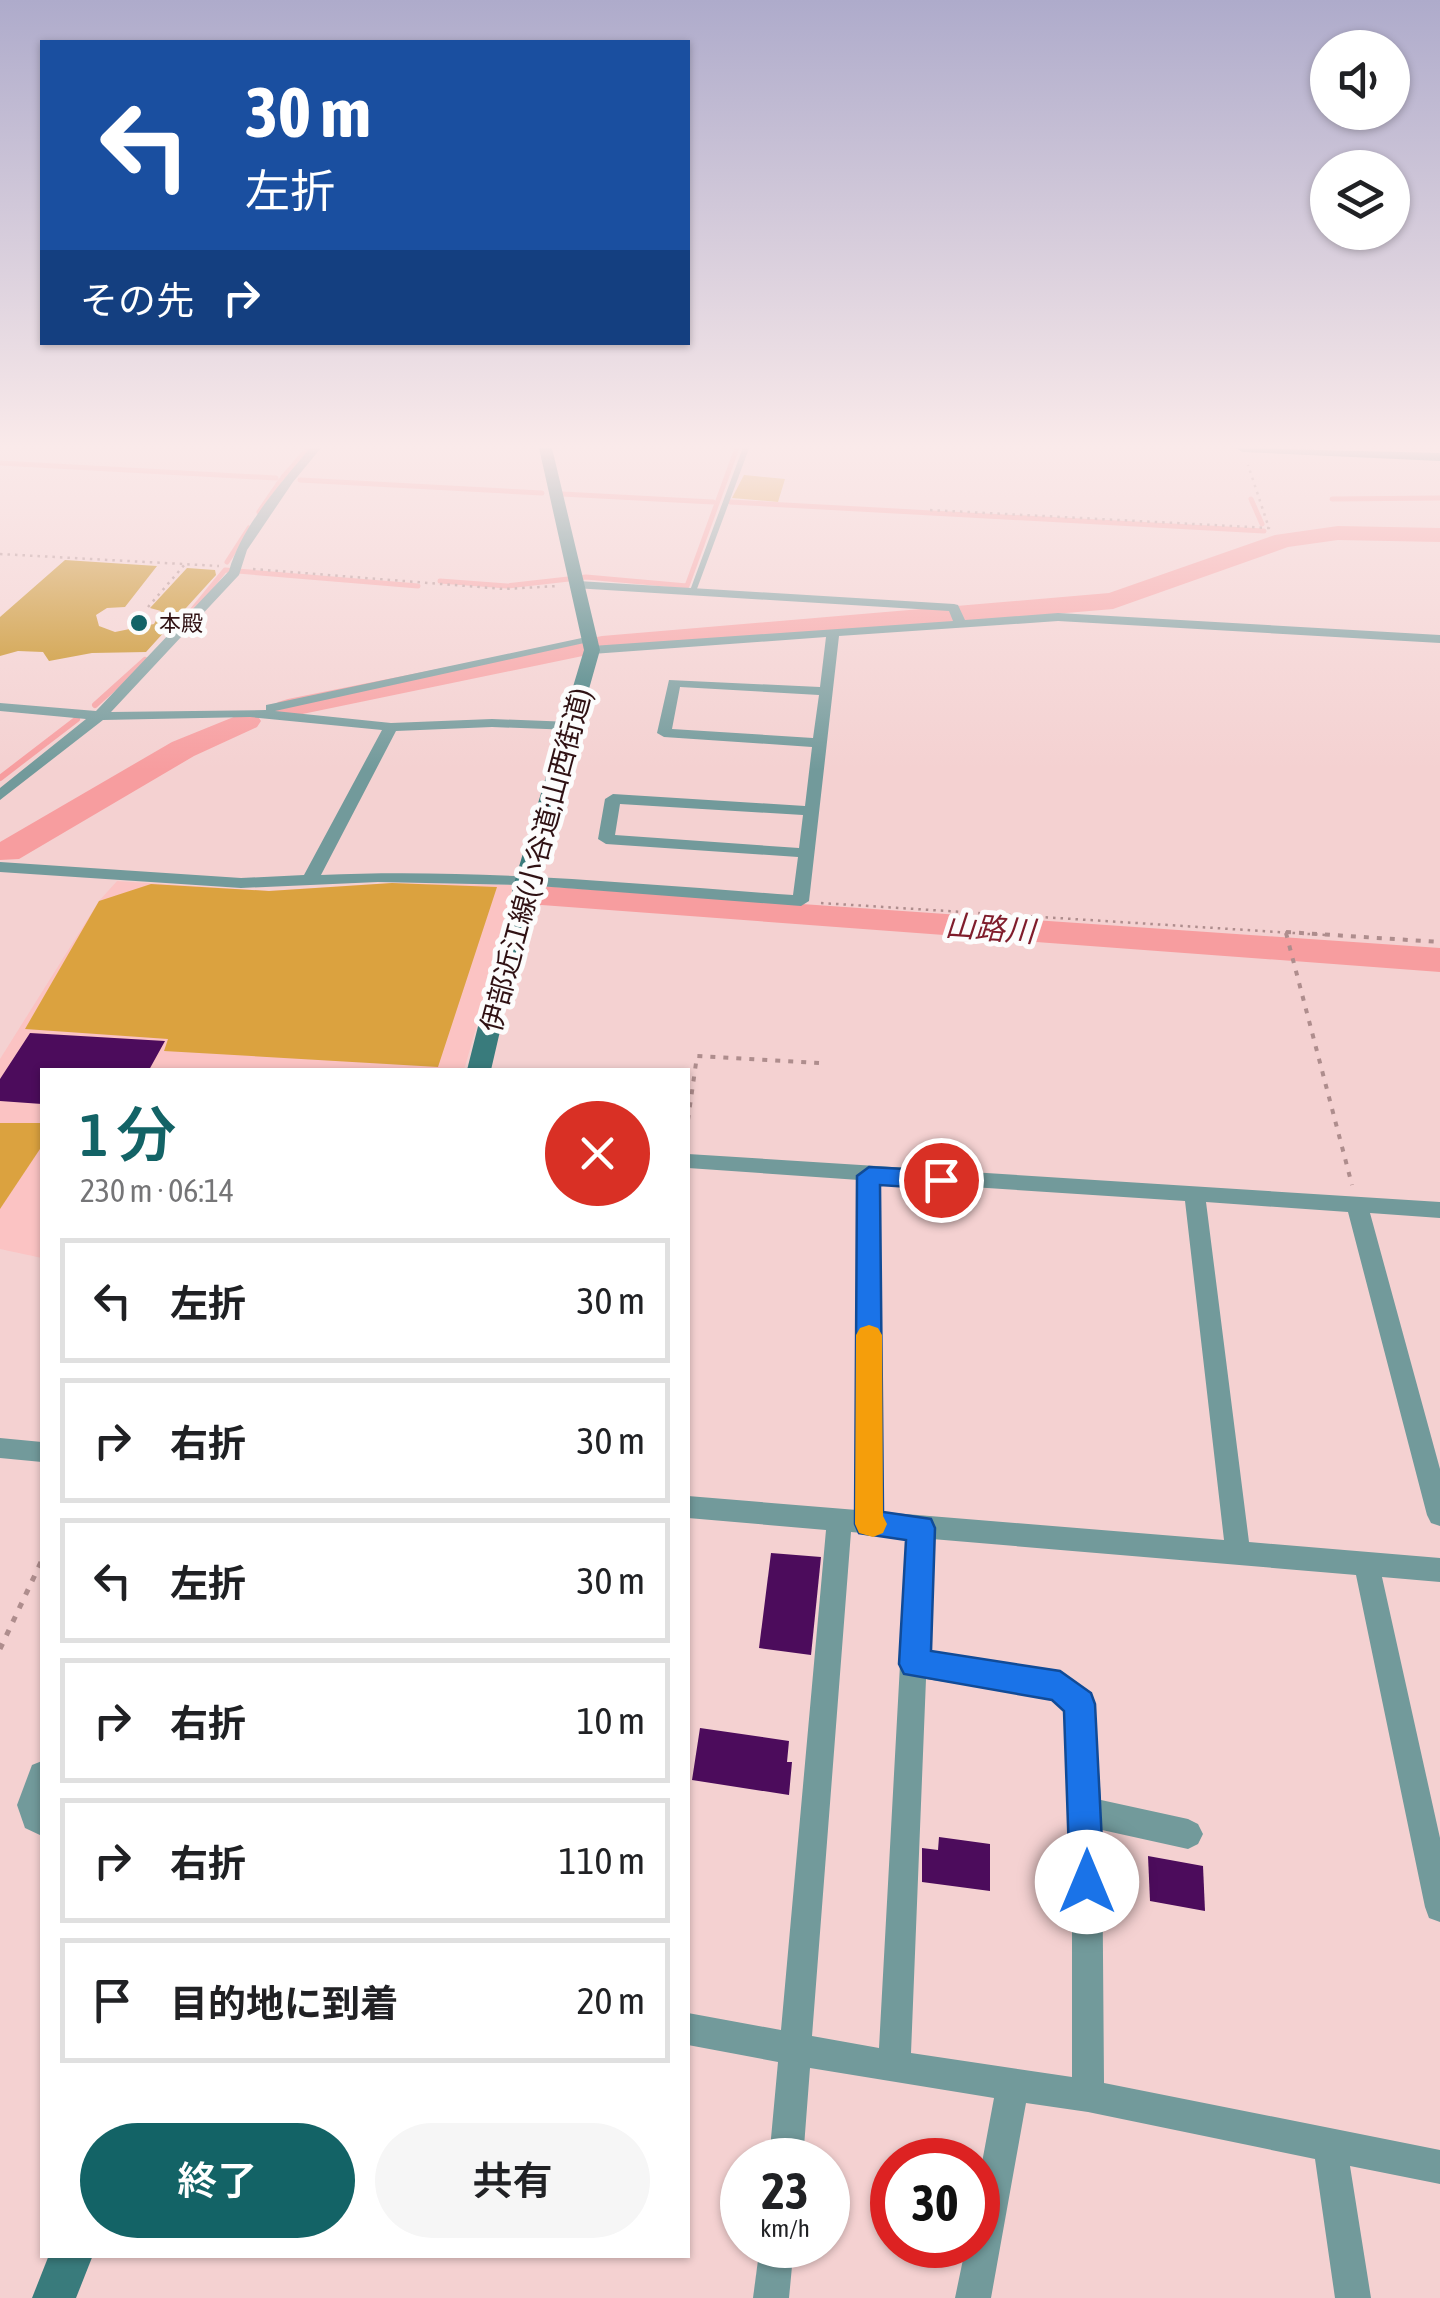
<!DOCTYPE html>
<html lang="ja">
<meta charset="utf-8">
<style>
body{margin:0;font-family:"Asap Condensed","Noto Sans JP",sans-serif;background:#f6f6f6;color:#202124;height:100vh;display:flex;flex-direction:column;font-size:38px;white-space:nowrap}
*{box-sizing:border-box;margin:0}
p{font-size:32px;color:#757577}
.icon{flex:none;width:55px;height:55px;fill:none;stroke:currentColor;stroke-width:2;stroke-linecap:round;stroke-linejoin:round}
.map{position:relative;flex:1;overflow:hidden}
.sheet{position:absolute;left:40px;top:1068px;width:650px;height:1190px;display:flex;flex-direction:column;background:#fff;border-radius:0px;box-shadow:0 2px 8px #0004}
.sheet>*{flex:none}
.hud{position:absolute;left:40px;top:40px;width:650px;height:305px;border-radius:0px;box-shadow:0 2px 8px #0004;background:#1a4fa0;color:#fff;overflow:hidden}
.buttons{position:absolute;left:1310px;top:30px;display:grid;gap:20px}
.buttons a{display:grid;place-items:center;width:100px;height:100px;border-radius:50%;background:#fff;box-shadow:0 2px 8px #0004;font-size:50px}
.speed{position:absolute;left:720px;top:2138px;display:flex;gap:20px;font-size:50px;font-weight:700;text-align:center}
.speed>*{display:grid;place-content:center;width:130px;height:130px;border-radius:50%;background:#fff;box-shadow:0 2px 8px #0004;line-height:1}
.speed small{font-size:25px;font-weight:400}
.speed .limit{border:15px solid #d22;background:#fff;color:#111}
.pin{position:absolute;display:grid;place-items:center;width:85px;height:85px;color:#fff;margin:-42px;border:5px solid #fff;border-radius:50%;box-shadow:0 2px 10px #0007}
.me{position:absolute;width:110px;margin:-55px;rotate:0deg;stroke-linejoin:round;filter:drop-shadow(0 0 8px #0008)}
.turn{display:flex;align-items:center;gap:35px;height:210px;padding:0 40px;font-size:45px}
.turn .icon{width:130px;height:130px;stroke-width:2.5}
.turn b{display:block;font-size:70px;line-height:85px}
.then{display:flex;align-items:center;height:95px;padding:0 40px;background:#0003;gap:20px;font-size:38px}
.round{display:grid;place-items:center;flex:none;width:105px;height:105px;border-radius:52px;background:#f6f6f6}
.headline{display:flex;align-items:center;justify-content:space-between;height:170px;padding:0 40px}
h1{font-size:60px;font-weight:600;line-height:75px;color:#136366}
.button{display:flex;gap:20px;margin-top:auto;padding:20px 40px}
.button a{flex:1;height:115px;border-radius:60px;background:#136366;color:#fff;font-size:40px;font-weight:600;line-height:115px;text-align:center}
.button a+a{background:#f6f6f6;color:#202124}
ul{padding:0;list-style:none}
li{display:flex;align-items:center;gap:30px;height:125px;margin:0 20px 15px;padding:0 20px;border:5px solid #e0e0e0;border-radius:0px}
li div{flex:1}
li b{display:block;font-size:38px}
li em{font-style:normal}
.map>svg:first-child{display:block}
.built{fill:#fbc3c3}
.green{fill:#dba23f}
.forest{fill:#c38a13}
.lines{fill:none;stroke-linecap:round;stroke-linejoin:round}
.stream-far1{stroke:#f79d9f;stroke-width:5}
.stream{stroke:#f79d9f;stroke-width:6}
.river{fill:#f79d9f;fill-rule:evenodd}
.building{fill:#4c0c5c}
.path-far2{stroke:#ae8d8d;stroke-width:2.5;stroke-dasharray:2.5 5;stroke-linecap:butt}
.path-far1{stroke:#ae8d8d;stroke-width:4;stroke-dasharray:5 8;stroke-linecap:butt}
.path{stroke:#ae8d8d;stroke-width:5;stroke-dasharray:6 9;stroke-linecap:butt}
.service{stroke:#729a9b;stroke-width:6}
.minor{fill:#729a9b;fill-rule:evenodd}
.secondary{fill:#397b7c;fill-rule:evenodd}
.route{fill:#1a73e8;stroke:#114b97;stroke-width:2.5}
.slow{fill:#f59e0b}
.poi-dot{fill:#136366;stroke:#fcfcfc;stroke-width:4}
.labels{text-anchor:middle;stroke-width:10;stroke-linejoin:round;paint-order:stroke}
.far-poi-label{font-size:22px;fill:#2f1113;stroke:#fcfcfc;text-anchor:start}
.street-label{font-size:28px;fill:#2f1113;stroke:#fcfcfc}
.water-label{font-size:30px;font-style:italic;fill:#7f1c2b;stroke:#fcfcfc}
</style>
<div class="map">
<svg width="1440" height="2298" viewBox="0 0 1440 2298">
<rect width="100%" height="100%" fill="#f4d1d1"/>
<!-- built -->
<polygon class="built" points="117,881 269,891 392,883 517,885 464,1070 42,1070 42,1258 0,1249 0,1059 99,901"/>
<!-- green -->
<g class="green">
<polygon points="744,475 785,479 778,502 732,498"/>
<polygon points="392,883 497,887 438,1067 164,1051 168,1039 25,1029 99,901 151,884 269,891"/>
<polygon points="0,1123 42,1123 42,1146 0,1209"/>
</g>
<!-- forest -->
<polygon class="forest" points="65,560 157,566 125,607 107,608 96,615 99,626 115,632 154,624 161,611 150,608 187,568 215,570 216,575 146,652 92,653 49,661 43,652 18,651 0,656 0,617"/>
<g class="lines">
<!-- stream-far1 -->
<g class="stream-far1">
<polyline points="0,463 276,478"/>
<polyline points="283,477 309,448"/>
<polyline points="300,480 542,493"/>
<polyline points="562,494 713,502"/>
<polyline points="1251,499 1262,524"/>
<polyline points="1332,499 1440,498"/>
<polyline points="730,502 1264,531"/>
<polyline points="259,512 281,480"/>
<polyline points="227,562 249,528"/>
<polyline points="440,581 507,586 586,577 687,586 737,448"/>
<polyline points="189,614 225,570 418,586"/>
</g>
<!-- stream -->
<g class="stream">
<polyline points="95,705 145,660"/>
<polyline points="0,778 77,719"/>
</g>
<!-- river -->
<g class="river">
<polygon points="1338,526 1440,528 1440,542 1338,540 1288,547 1113,609 602,652 288,717 278,714 273,708 278,702 288,699 602,636 1109,593 1275,535"/>
<polygon points="246,712 257,715 261,721 257,727 194,756 19,859 0,860 0,842 172,742"/>
<polygon points="540,886 1440,948 1440,972 528,904 522,897 528,890"/>
</g>
</g>
<!-- building -->
<g class="building">
<polygon points="30,1033 165,1041 149,1070 42,1070 42,1104 0,1101 0,1079"/>
<polygon points="771,1553 821,1557 811,1655 759,1648"/>
<polygon points="700,1728 789,1741 787,1762 792,1762 789,1795 692,1780"/>
<polygon points="939,1837 990,1844 990,1891 922,1882 922,1848 938,1850"/>
<polygon points="1148,1856 1203,1866 1205,1911 1150,1901"/>
</g>
<g class="lines">
<!-- path-far2 -->
<g class="path-far2">
<polyline points="930,510 1269,528 1248,465"/>
<polyline points="0,554 219,566"/>
<polyline points="253,569 504,589 558,586"/>
<polyline points="148,607 186,563"/>
<polyline points="821,903 1325,935"/>
</g>
<!-- path-far1 -->
<g class="path-far1">
<polyline points="1286,932 1440,942"/>
<polyline points="1286,933 1352,1185"/>
<polyline points="688,1120 697,1056 819,1063"/>
</g>
<!-- path -->
<polyline class="path" points="0,1649 42,1560"/>
<!-- service -->
<polyline class="service" points="693,591 746,448"/>
<!-- minor -->
<g class="minor">
<path d="M310,448H321L293,482L247,550L239,575L111,712L266,710V705L271,704L591,636L598,640L275,711L391,723L492,719L572,722L579,726L572,730L492,727L396,731L321,875C479,868 636,884 793,895L798,857L606,844L598,839L605,799L613,794L805,806L812,747L664,737L657,733L669,680L820,687L826,637L592,654L585,650L592,646L953,621L949,611L574,588L572,585L578,581L954,604L958,605L965,620L1058,613L1440,635V643L1058,621L839,636L809,901L801,906L525,885L378,882L241,888L0,872V862L241,878L304,875L382,730L250,717L103,720L0,800V788L86,719L0,711V703L96,711L229,571C242,526 280,484 310,448ZM680,687L819,695L813,738L672,729ZM620,804L803,815L799,848L615,835Z"/>
<path d="M688,1154L1440,1202V1218L1370,1213L1440,1469V1526L1431,1523L1427,1515L1348,1212L1206,1202L1249,1542L1440,1558V1582L1382,1577L1440,1838V1922L1429,1918L1425,1907L1356,1575L932,1539L927,1653L1059,1673L1090,1694L1094,1704L1101,1800L1188,1819L1198,1824L1203,1834L1198,1844L1188,1849L1102,1830L1104,2083L1440,2150V2184L1350,2166L1371,2298H1335L1315,2159L1088,2112L1026,2103L991,2298H955L966,2245H978V2184L994,2098L810,2068L803,2160H769L778,2062L688,2045V2013L781,2030L826,1530L688,1518V1496L857,1510L859,1180L688,1168ZM879,1181L1185,1201L1224,1540L881,1512ZM851,1532L907,1537L879,2048L812,2036ZM926,1679L1053,1698L1067,1710L1072,1812V2077L911,2053Z"/>
<polygon points="0,1438 42,1442 42,1462 0,1458"/>
<polygon points="42,1761 42,1836 25,1828 17,1805 32,1765"/>
<polygon points="760,2245 794,2245 789,2298 753,2298"/>
</g>
<!-- secondary -->
<g class="secondary">
<polygon points="539,448 552,448 600,650 535,880 491,1070 467,1070 515,880 584,650"/>
<polygon points="1236,448 1440,453 1440,461 1242,452"/>
<polygon points="49,2255 93,2255 76,2298 32,2298"/>
</g>
</g>
<!-- sky -->
<linearGradient id="sky" x2="0" y2="1"><stop stop-color="#aeabcb"/><stop offset="0.58" stop-color="#faeaea"/><stop offset="1" stop-color="#faeaea" stop-opacity="0"/></linearGradient>
<rect width="1440" height="770" fill="url(#sky)"/>
<!-- route -->
<polygon class="route" points="869,1167 941,1171 953,1180 941,1189 880,1185 883,1512 931,1519 935,1528 931,1651 1060,1671 1091,1693 1095,1704 1104,1882 1099,1895 1087,1900 1075,1895 1070,1882 1064,1711 1052,1700 904,1674 899,1664 906,1540 859,1533 855,1524 857,1176"/>
<!-- slow -->
<polygon class="slow" points="869,1325 878,1328 882,1335 883,1516 887,1524 883,1533 873,1537 859,1533 855,1524 856,1335 860,1328"/>
<!-- markers -->
<circle class="poi-dot" cx="139" cy="623" r="10"/>
<g class="labels">
<!-- far-poi labels -->
<g class="far-poi-label">
<text x="159" y="631">本殿</text>
</g>
<!-- street labels -->
<g class="street-label">
<text transform="translate(536 860) rotate(-75)" y="10">伊部近江線(小谷道;山西街道)</text>
</g>
<!-- water labels -->
<g class="water-label">
<text transform="translate(990 929) rotate(4)" y="10">山路川</text>
</g>
</g>
</svg>
<div class="buttons">
<a><svg class="icon" aria-label="sound" viewBox="0 0 24 24"><path d="M4 9h4l5-4v14l-5-4H4zM17 9q2 3 0 6"/></svg></a>
<a><svg class="icon" aria-label="layers" viewBox="0 0 24 24"><path d="M12 4l9 5-9 5-9-5zM3 14l9 5 9-5"/></svg></a>
</div>
<div class="speed"><div>23<small>km/h</small></div><div class="limit">30</div></div>
<div class="pin" style="left:941px;top:1180px;background:#d93025"><svg class="icon" aria-label="arrive" viewBox="0 0 24 24"><path d="M6 21V4h12l-3 4 3 4H6"/></svg></div>
<svg class="me" style="left:1087px;top:1882px" viewBox="-20 -20 40 40"><circle r="19" fill="#fff"/><path d="M0-13L10 11 0 6-10 11z" fill="#1a73e8"/></svg>
<div class="hud">
<div class="turn"><svg class="icon" aria-label="left" viewBox="0 0 24 24"><path d="M17 20v-9H6M10 6l-5 5 5 5"/></svg><div><b>30 m</b>左折</div></div>
<div class="then">その先<svg class="icon" aria-label="right" viewBox="0 0 24 24"><path d="M7 20v-9h11M14 6l5 5-5 5"/></svg></div>
</div>
<section class="sheet">
<div class="headline"><div><h1>1 分</h1><p>230 m · 06:14</p></div><a class="round" style="background:#d93025;color:#fff"><svg class="icon" aria-label="close" viewBox="0 0 24 24"><path d="M6 6l12 12M18 6L6 18"/></svg></a></div>
<ul>
<li><svg class="icon" aria-label="left" viewBox="0 0 24 24"><path d="M17 20v-9H6M10 6l-5 5 5 5"/></svg><div><b>左折</b></div><em>30 m</em></li>
<li><svg class="icon" aria-label="right" viewBox="0 0 24 24"><path d="M7 20v-9h11M14 6l5 5-5 5"/></svg><div><b>右折</b></div><em>30 m</em></li>
<li><svg class="icon" aria-label="left" viewBox="0 0 24 24"><path d="M17 20v-9H6M10 6l-5 5 5 5"/></svg><div><b>左折</b></div><em>30 m</em></li>
<li><svg class="icon" aria-label="right" viewBox="0 0 24 24"><path d="M7 20v-9h11M14 6l5 5-5 5"/></svg><div><b>右折</b></div><em>10 m</em></li>
<li><svg class="icon" aria-label="right" viewBox="0 0 24 24"><path d="M7 20v-9h11M14 6l5 5-5 5"/></svg><div><b>右折</b></div><em>110 m</em></li>
<li><svg class="icon" aria-label="arrive" viewBox="0 0 24 24"><path d="M6 21V4h12l-3 4 3 4H6"/></svg><div><b>目的地に到着</b></div><em>20 m</em></li>
</ul>
<div class="button"><a>終了</a><a>共有</a></div>
</section>
</div>
